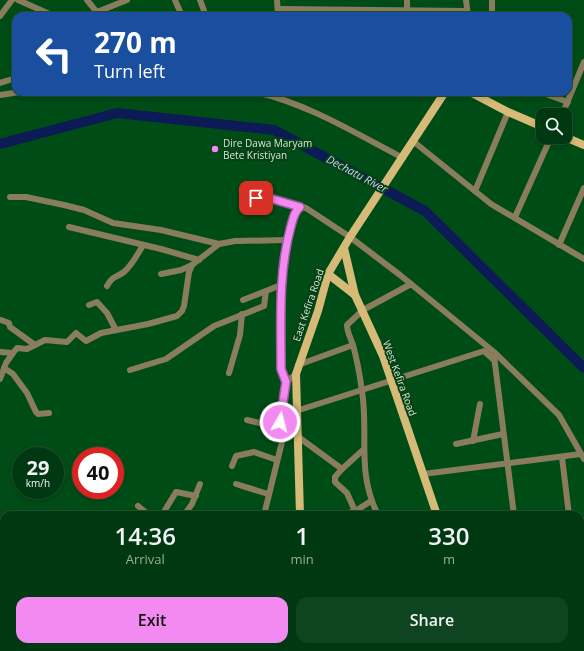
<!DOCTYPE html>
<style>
body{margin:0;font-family:"Open Sans",sans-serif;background:#0e441f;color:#f1f3f6;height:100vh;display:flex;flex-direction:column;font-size:15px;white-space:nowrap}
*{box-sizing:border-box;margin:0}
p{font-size:13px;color:#95ac9f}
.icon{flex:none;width:22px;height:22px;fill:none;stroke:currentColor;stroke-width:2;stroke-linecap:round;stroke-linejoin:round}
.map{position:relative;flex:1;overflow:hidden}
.details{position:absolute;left:0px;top:511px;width:584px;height:140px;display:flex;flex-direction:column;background:#003911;border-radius:12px 12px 0 0;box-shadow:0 2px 6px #0003,0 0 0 1px #225331}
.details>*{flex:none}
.guide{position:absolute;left:12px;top:12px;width:560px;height:84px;border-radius:12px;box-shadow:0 2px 6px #0003,0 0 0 1px #225331;background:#1a4fa0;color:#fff;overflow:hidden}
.tools{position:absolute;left:536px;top:108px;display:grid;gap:8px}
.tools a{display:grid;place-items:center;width:36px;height:36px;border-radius:8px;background:#003911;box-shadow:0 2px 6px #0003,0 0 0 1px #225331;font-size:20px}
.speed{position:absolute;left:12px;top:447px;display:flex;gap:8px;font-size:20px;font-weight:700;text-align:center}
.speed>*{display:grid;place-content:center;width:52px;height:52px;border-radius:50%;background:#003911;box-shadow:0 2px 6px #0003,0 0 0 1px #225331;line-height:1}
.speed small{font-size:10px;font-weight:400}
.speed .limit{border:6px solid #d22;background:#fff;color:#111}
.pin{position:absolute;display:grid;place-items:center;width:34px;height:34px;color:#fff;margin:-17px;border-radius:8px;box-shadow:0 2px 6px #0006}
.me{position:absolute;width:44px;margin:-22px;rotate:8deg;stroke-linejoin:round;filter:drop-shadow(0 0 3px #0008)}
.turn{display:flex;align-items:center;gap:14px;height:84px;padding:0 16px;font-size:18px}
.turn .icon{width:52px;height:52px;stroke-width:2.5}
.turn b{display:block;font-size:28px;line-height:34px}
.eta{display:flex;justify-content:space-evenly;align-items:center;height:68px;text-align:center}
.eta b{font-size:24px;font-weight:600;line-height:28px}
.button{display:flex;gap:8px;margin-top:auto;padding:8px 16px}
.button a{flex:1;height:46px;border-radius:12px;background:#f38af2;color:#111;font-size:16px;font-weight:600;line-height:46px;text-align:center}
.button a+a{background:#0e441f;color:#f1f3f6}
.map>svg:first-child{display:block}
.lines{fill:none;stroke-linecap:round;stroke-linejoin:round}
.river{stroke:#0c1a55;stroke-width:10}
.minor{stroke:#8a7d5d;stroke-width:6}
.major{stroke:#d6ba77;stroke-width:8}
.route-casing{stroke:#9e5a9d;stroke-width:10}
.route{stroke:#f38af2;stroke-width:7}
.poi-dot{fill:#f38af2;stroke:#093f16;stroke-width:1.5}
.labels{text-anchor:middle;stroke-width:4;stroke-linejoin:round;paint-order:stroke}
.poi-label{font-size:10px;fill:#cbedce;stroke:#093f16;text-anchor:start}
.street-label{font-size:10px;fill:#cbedce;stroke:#093f16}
.water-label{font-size:11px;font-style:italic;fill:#c7d7fd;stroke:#093f16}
</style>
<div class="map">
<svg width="584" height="651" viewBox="0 0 584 651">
<rect width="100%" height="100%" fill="#004c17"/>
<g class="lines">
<!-- river -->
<polyline class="river" points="0,144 117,113 274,130 425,211 584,368"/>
<!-- minor -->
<g class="minor">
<polyline points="18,0 54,16"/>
<polyline points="87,0 100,16"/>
<polyline points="175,0 182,16"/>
<polyline points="200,0 206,16"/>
<polyline points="277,0 278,16"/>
<polyline points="466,0 468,16"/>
<polyline points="492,0 492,16"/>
<polyline points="278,9 467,11"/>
<polyline points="407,11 407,0"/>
<polyline points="97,12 127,0"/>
<polyline points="0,16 12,0"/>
<polyline points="0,83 16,78"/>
<path d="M256,92C308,104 355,133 403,158"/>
<polyline points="540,92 568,102"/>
<polyline points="0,95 20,92"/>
<polyline points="562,115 584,62"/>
<polyline points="414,142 491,204 584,259"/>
<polyline points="475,191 508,112"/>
<polyline points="10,197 26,197 64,205 84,210 113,223 161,230 219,244"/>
<polyline points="249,200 269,198 306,208 350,237 400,275 494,352 559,415 584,459"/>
<polyline points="515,217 551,137"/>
<polyline points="69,227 161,249 199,260"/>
<polyline points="559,245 584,188"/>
<polyline points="161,274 181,270 192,265 219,244 235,241 287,240"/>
<path d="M107,286C113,275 116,278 124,272C132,265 138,254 143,245"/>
<polyline points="243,300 281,285"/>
<polyline points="89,305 97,302 107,313 116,330"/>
<polyline points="1,320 9,323 10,327 35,345"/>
<polyline points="0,352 13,353 17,348 27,349 45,340 67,342 76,333 86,341 101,333 148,324 177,316 182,311 184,306 189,272 192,265"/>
<polyline points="494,356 514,515"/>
<polyline points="298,365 353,345"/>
<polyline points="4,368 13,374 27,393 36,412 38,414 49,413"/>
<polyline points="130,370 166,359 214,326 264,306 266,291"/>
<polyline points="229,373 240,335 242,314"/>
<polyline points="0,379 6,363 13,353"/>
<path d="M286,382L281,369C281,321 278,273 291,226C293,219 294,212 300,207"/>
<polyline points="296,411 484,351 494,360"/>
<polyline points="247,420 282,428"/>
<polyline points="297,436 342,469 363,450"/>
<polyline points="473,441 480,404"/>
<polyline points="456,444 503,434"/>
<polyline points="562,457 569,515"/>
<polyline points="232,466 236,456 254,452 277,460"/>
<polyline points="342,469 335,477 335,482 347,493 355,511"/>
<polyline points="423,474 581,454"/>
<polyline points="236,484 268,494"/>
<polyline points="138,506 149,515"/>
<polyline points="162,515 176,492 196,496"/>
<polyline points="184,515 192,504 200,484"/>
<polyline points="264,515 282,442 282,428 280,422 285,386 286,382 296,374"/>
<polyline points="343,515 357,510 371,501"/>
<path d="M378,515C356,471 369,436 362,391C360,376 357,360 353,345C351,339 347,332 347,325L363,310L411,284"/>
<polyline points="580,521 584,520"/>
<polyline points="580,586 584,585"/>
<polyline points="580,622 583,651"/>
<polyline points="92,647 95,651"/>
<polyline points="198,647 200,651"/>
<polyline points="264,647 270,651"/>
<polyline points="177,651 181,647"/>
<polyline points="220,651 227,647"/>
<polyline points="248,651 251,647"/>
<polyline points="319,651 320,647"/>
<polyline points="392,651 392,647"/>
<polyline points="539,651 584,649"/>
</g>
<!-- major -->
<g class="major">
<polyline points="470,92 508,112 543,127"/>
<polyline points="565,137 584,145"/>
<polyline points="344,248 355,295 383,356 437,515"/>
<polyline points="328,274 355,295"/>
<polyline points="300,515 296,374 318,311 328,274 350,237 445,92"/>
<polyline points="483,647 484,651"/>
<polyline points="283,651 285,647"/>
</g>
</g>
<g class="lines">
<!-- route casing -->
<g class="route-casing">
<path id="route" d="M256,198H269L300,207C294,212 293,219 291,226C278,273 281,321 281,369L286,382L280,422"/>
</g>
<!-- route -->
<use href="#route" class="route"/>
</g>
<!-- markers -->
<circle class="poi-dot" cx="215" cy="149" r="4"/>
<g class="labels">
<!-- poi labels -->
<g class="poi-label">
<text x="223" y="147">Dire Dawa Maryam<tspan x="223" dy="12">Bete Kristiyan</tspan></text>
</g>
<!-- street labels -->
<g class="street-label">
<text transform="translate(308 305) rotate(-71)" y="4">East Kefira Road</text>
<text transform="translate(400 378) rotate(70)" y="4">West Kefira Road</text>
</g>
<!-- water labels -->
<g class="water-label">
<text transform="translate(357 174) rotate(28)" y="4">Dechatu River</text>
</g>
</g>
</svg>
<div class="tools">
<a><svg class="icon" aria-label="search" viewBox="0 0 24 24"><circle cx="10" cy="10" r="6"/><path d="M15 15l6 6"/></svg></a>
</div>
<div class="speed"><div>29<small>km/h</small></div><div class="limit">40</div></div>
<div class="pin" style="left:256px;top:198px;background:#d93025"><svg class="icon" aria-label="arrive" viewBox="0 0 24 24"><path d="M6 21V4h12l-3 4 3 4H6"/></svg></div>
<svg class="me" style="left:280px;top:422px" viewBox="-20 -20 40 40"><circle r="17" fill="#f38af2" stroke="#fff" stroke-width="3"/><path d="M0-11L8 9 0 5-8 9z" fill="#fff"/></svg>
<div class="guide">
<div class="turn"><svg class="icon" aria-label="left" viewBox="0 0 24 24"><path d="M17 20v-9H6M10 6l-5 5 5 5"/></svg><div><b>270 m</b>Turn left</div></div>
</div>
<section class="details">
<div class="eta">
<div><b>14:36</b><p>Arrival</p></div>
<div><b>1</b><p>min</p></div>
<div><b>330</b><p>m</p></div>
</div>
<div class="button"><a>Exit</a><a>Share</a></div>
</section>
</div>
